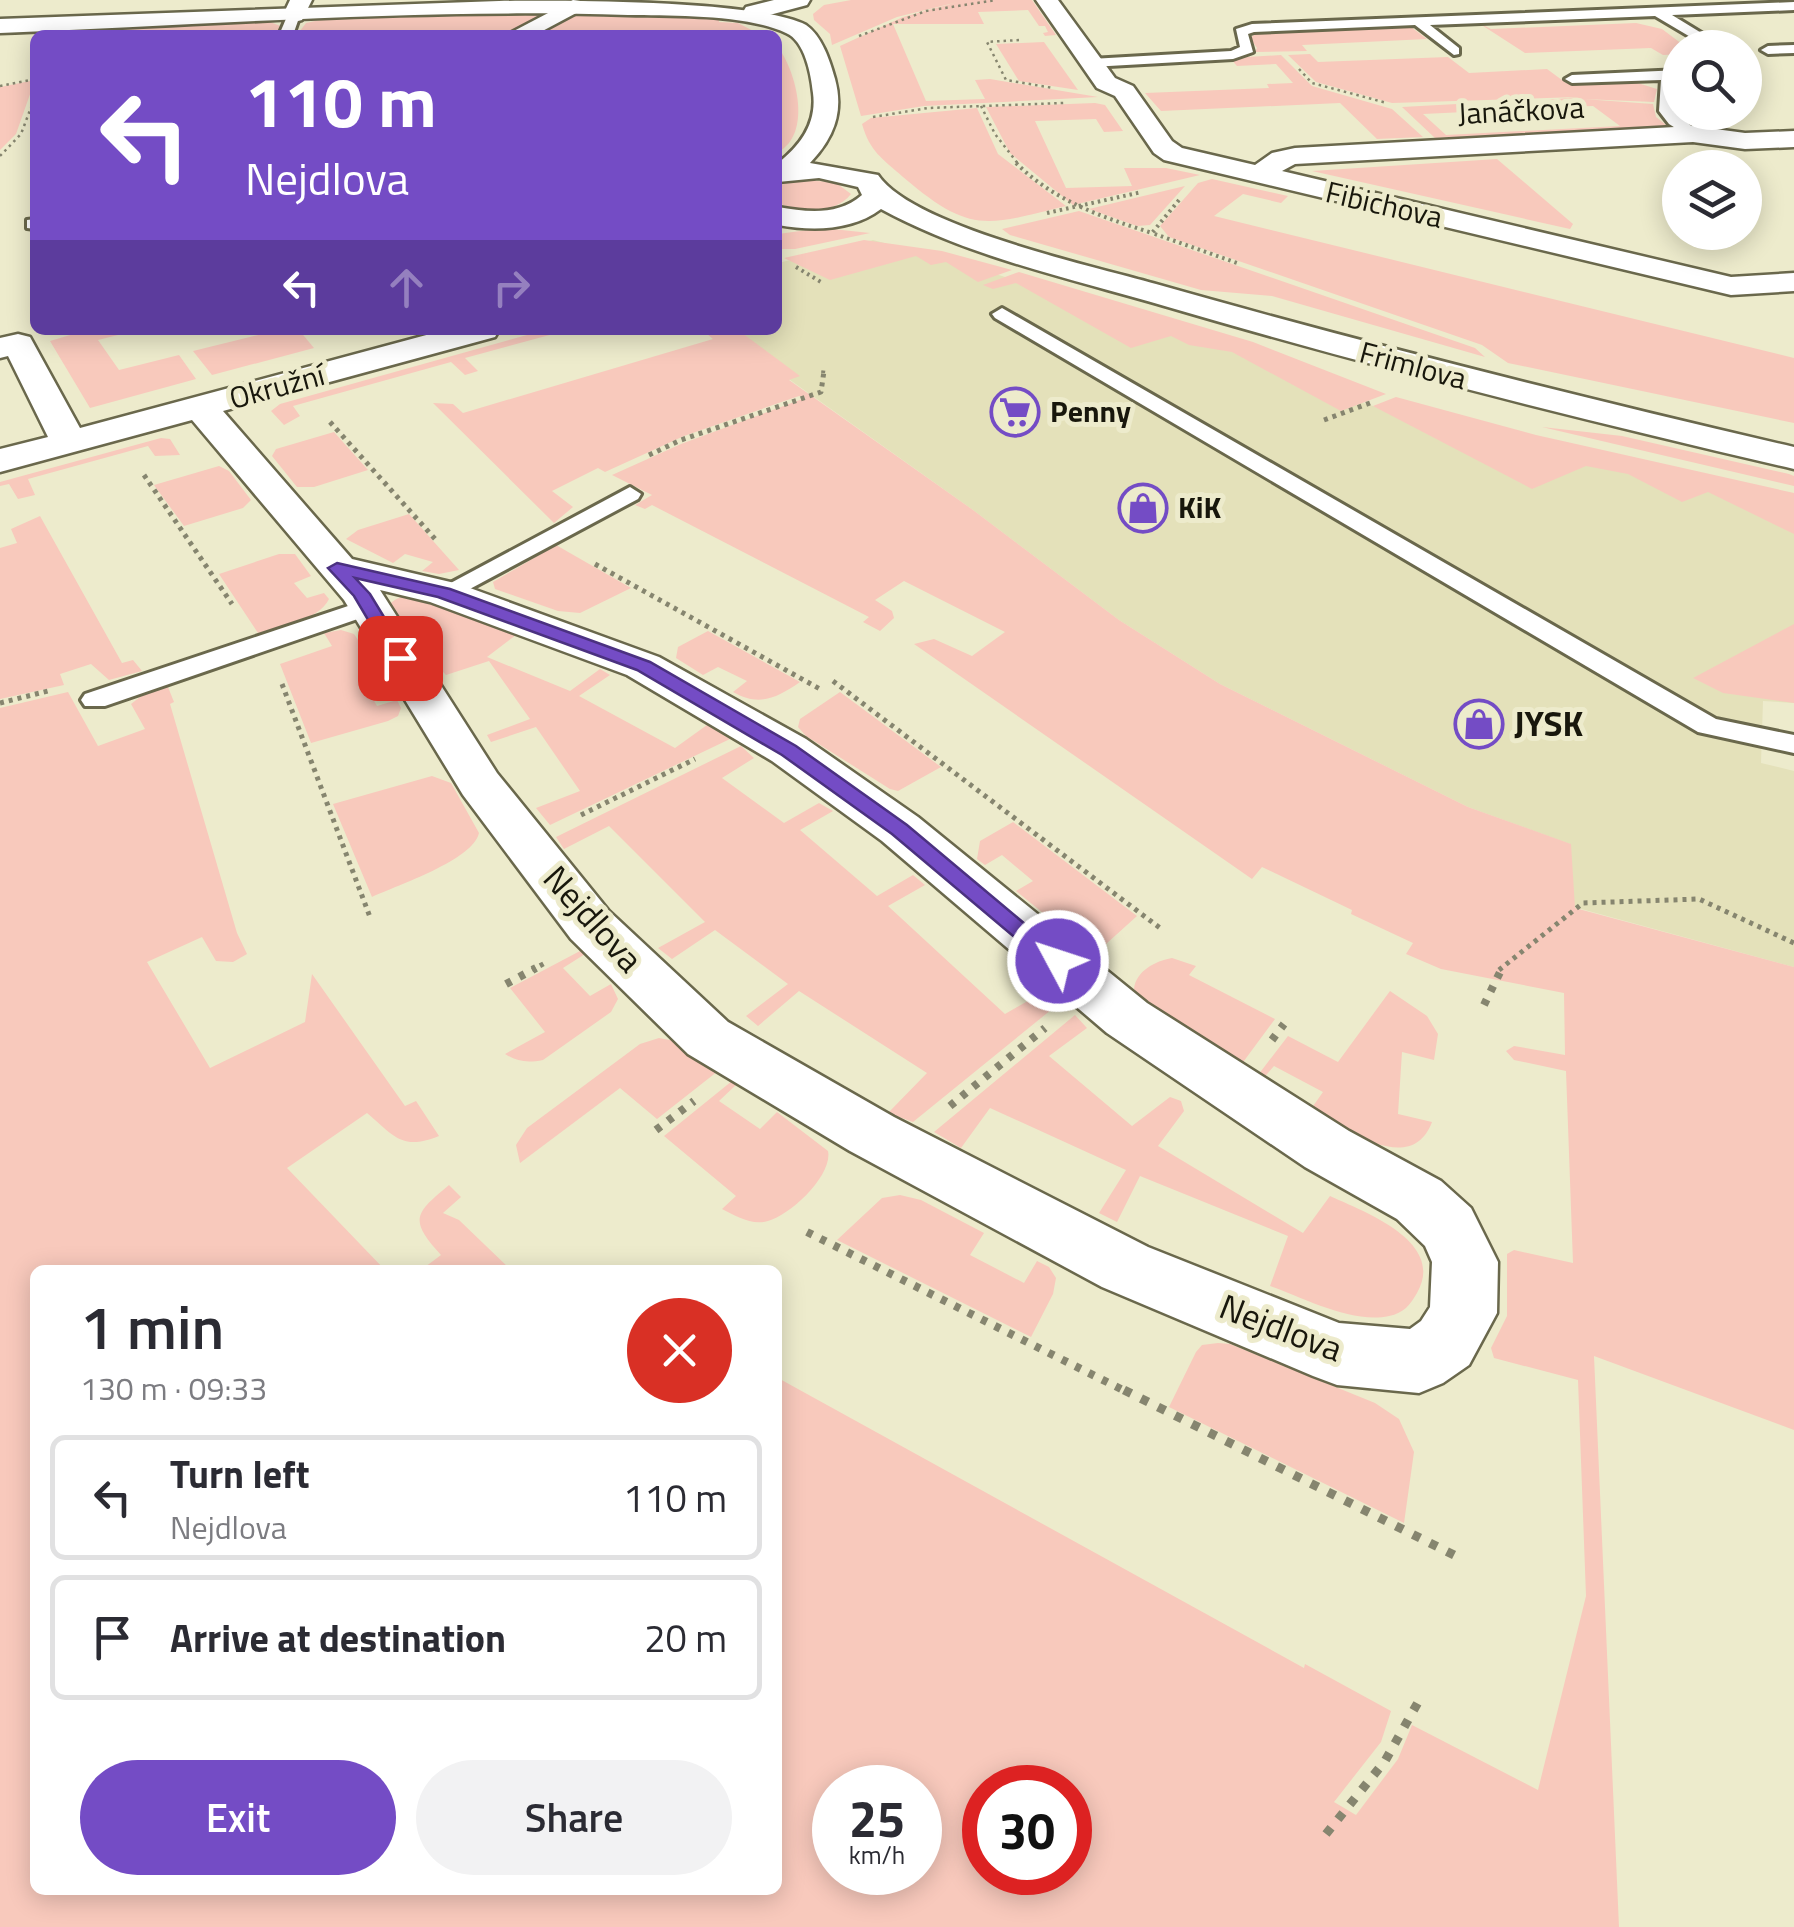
<!DOCTYPE html>
<meta charset="utf-8">
<style>
body{margin:0;font-family:"Titillium Web",sans-serif;background:#f2f2f3;color:#2b2b33;height:100vh;display:flex;flex-direction:column;font-size:38px;white-space:nowrap}
*{box-sizing:border-box;margin:0}
p{font-size:32px;color:#7c7c81}
.icon{flex:none;width:55px;height:55px;fill:none;stroke:currentColor;stroke-width:2;stroke-linecap:round;stroke-linejoin:round}
.map{position:relative;flex:1;overflow:hidden}
.drawer{position:absolute;left:30px;top:1265px;width:752px;height:630px;display:flex;flex-direction:column;background:#fff;border-radius:15px;box-shadow:0 5px 25px #0003}
.drawer>*{flex:none}
.guide{position:absolute;left:30px;top:30px;width:752px;height:305px;border-radius:15px;box-shadow:0 5px 25px #0003;background:#744cc5;color:#fff;overflow:hidden}
.fabs{position:absolute;left:1662px;top:30px;display:grid;gap:20px}
.fabs a{display:grid;place-items:center;width:100px;height:100px;border-radius:50%;background:#fff;box-shadow:0 5px 25px #0003;font-size:50px}
.speed{position:absolute;left:812px;top:1765px;display:flex;gap:20px;font-size:50px;font-weight:700;text-align:center}
.speed>*{display:grid;place-content:center;width:130px;height:130px;border-radius:50%;background:#fff;box-shadow:0 5px 25px #0003;line-height:1}
.speed small{font-size:25px;font-weight:400}
.speed .limit{border:15px solid #d22;background:#fff;color:#111}
.pin{position:absolute;display:grid;place-items:center;width:85px;height:85px;color:#fff;margin:-42px;border-radius:20px;box-shadow:0 5px 15px #0006}
.me{position:absolute;width:110px;margin:-55px;rotate:310deg;stroke-linejoin:round;filter:drop-shadow(0 0 8px #0008)}
.turn{display:flex;align-items:center;gap:35px;height:210px;padding:0 50px;font-size:45px}
.turn .icon{width:130px;height:130px;stroke-width:2.5}
.turn b{display:block;font-size:70px;line-height:85px}
.lanes{display:flex;align-items:center;height:95px;padding:0 50px;background:#0003;justify-content:center;gap:50px;direction:ltr}
.lanes .off{opacity:.35}
.round{display:grid;place-items:center;flex:none;width:105px;height:105px;border-radius:52px;background:#f2f2f3}
.head{display:flex;align-items:center;justify-content:space-between;height:170px;padding:0 50px}
h1{font-size:60px;font-weight:600;line-height:75px}
.primary-button{display:flex;gap:20px;margin-top:auto;padding:20px 50px}
.primary-button a{flex:1;height:115px;border-radius:60px;background:#744cc5;color:#fff;font-size:40px;font-weight:600;line-height:115px;text-align:center}
.primary-button a+a{background:#f2f2f3;color:#2b2b33}
ul{padding:0;list-style:none}
li{display:flex;align-items:center;gap:30px;height:125px;margin:0 20px 15px;padding:0 30px;border:5px solid #e1e1e2;border-radius:15px}
li div{flex:1}
li b{display:block;font-size:38px}
li em{font-style:normal}
.map>svg:first-child{display:block}
.built{fill:#e4e1ba}
.green{fill:#f8c9bc;fill-rule:evenodd}
.lines{fill:none;stroke-linecap:round;stroke-linejoin:round}
.service-casing{stroke:#6a684c;stroke-width:6}
.minor-casing{stroke:#6a684c;stroke-width:5}
.secondary-casing{stroke:#6a684c;stroke-width:5}
.path-far4{stroke:#86856f;stroke-width:2.5;stroke-dasharray:2.5 4;stroke-linecap:butt}
.path-far3{stroke:#86856f;stroke-width:4;stroke-dasharray:2.5 4;stroke-linecap:butt}
.path-far2{stroke:#86856f;stroke-width:5;stroke-dasharray:4 5;stroke-linecap:butt}
.path-far1{stroke:#86856f;stroke-width:8;stroke-dasharray:6 9;stroke-linecap:butt}
.path{stroke:#86856f;stroke-width:9;stroke-dasharray:8 11;stroke-linecap:butt}
.service{fill:#fff;fill-rule:evenodd}
.minor{fill:#fff;fill-rule:evenodd}
.secondary{fill:#fff;fill-rule:evenodd}
.route{fill:#744cc5;stroke:#4b3180;stroke-width:2.5}
.labels{text-anchor:middle;stroke-width:10;stroke-linejoin:round;paint-order:stroke}
.far-street-label{font-size:30px;fill:#18170c;stroke:#edebcc}
.far-poi-label{font-size:30px;font-weight:bold;fill:#18170c;stroke:#edebcc;text-anchor:start}
.poi-label{font-size:35px;font-weight:bold;fill:#18170c;stroke:#edebcc;text-anchor:start}
.street-label{font-size:35px;fill:#18170c;stroke:#edebcc}
</style>
<div class="map">
<svg width="1794" height="1927" viewBox="0 0 1794 1927">
<rect width="100%" height="100%" fill="#edebcc"/>
<!-- built -->
<polygon class="built" points="873,240 970,266 1237,350 1346,398 1488,440 1794,506 1794,703 1763,701 1761,763 1794,771 1794,967 1574,907 1570,844 1468,807 1220,684 1119,620 973,510 720,330 778,330 778,263"/>
<!-- green -->
<g class="green">
<polygon points="851,0 1032,0 1056,35 1045,36 1043,33 1048,32 1045,26 1039,26 1028,10 978,12 984,24 893,24 926,101 985,99 975,80 990,79 1098,97 924,106 861,116 840,46 903,17 958,2 897,17 832,45 830,34 814,20 813,14 824,5"/>
<polygon points="559,9 506,35 297,35 306,23 329,18"/>
<polygon points="582,11 719,17 719,22 738,23 761,35 524,35"/>
<polygon points="265,20 283,27 276,35 102,35 125,25"/>
<polygon points="1477,22 1491,29 1636,23 1662,29 1686,47 1680,48 1680,54 1663,55 1651,48 1525,53"/>
<polygon points="1407,24 1427,39 1302,45 1307,51 1255,52 1257,48 1250,38 1259,31"/>
<polygon points="1044,42 1078,90 1019,81 996,44"/>
<path d="M778,47C797,73 812,134 778,152Z"/>
<polygon points="1310,54 1318,62 1448,57 1469,73 1547,69 1566,83 1628,80 1657,89 1654,102 1583,99 1653,104 1656,117 1670,128 1435,138 1402,107 1457,104 1465,112 1423,114 1446,135 1620,126 1593,106 1557,107 1547,100 1578,97 1392,103 1316,82 1288,55"/>
<polygon points="1281,55 1312,86 1392,109 1423,137 1377,139 1340,103 1161,111 1145,93 1269,88 1267,84 1293,83 1276,64 1237,66 1230,58"/>
<polygon points="35,80 16,134 0,150 0,87"/>
<polygon points="1095,103 1105,105 1123,131 1104,132 1096,119 1035,121 1066,188 1132,186 1124,168 1166,168 1200,175 1073,205 1010,153 986,107"/>
<path d="M977,108L998,154L1066,206C985,226 970,234 903,177C882,158 870,152 862,124L871,118Z"/>
<polygon points="1497,159 1573,224 1570,229 1312,171"/>
<polygon points="1212,179 1288,196 1281,203 1243,194 1214,216 1794,358 1794,423 1508,363 1482,345 1169,237 1160,226 1198,183"/>
<path d="M796,180L835,182L851,194C835,215 800,212 778,203V186Z"/>
<polygon points="1185,186 1150,225 1137,226 1089,209"/>
<polygon points="1079,211 1475,348 1485,357 1272,296 1201,290 1010,235 1002,229"/>
<polygon points="823,228 870,233 795,249 778,249 778,234"/>
<polygon points="864,240 942,251 1012,270 978,282 946,262 931,265 916,256 830,280 784,258"/>
<polygon points="1019,272 1253,342 1386,394 1341,411 1232,352 1189,345 1171,336 1131,348 1016,283 993,289 983,285"/>
<polygon points="87,330 138,330 98,340 119,370 179,355 196,379 90,408 50,341"/>
<polygon points="279,330 299,330 314,348 212,375 193,351"/>
<polygon points="545,330 568,330 465,358 478,371 465,375 451,362 293,406 300,416 284,425 271,411 280,404"/>
<path d="M722,330H738L800,376L789,380L973,510L1119,620L1220,684L1468,807L1571,844L1575,908L1794,967V1430L1594,1356L1619,1927H0V708L68,692L98,746L145,729L131,704L145,693L168,687L174,702L170,704L237,933L247,954L233,962L216,961L202,937L147,962L210,1068L305,1022L312,974L405,1106L416,1101L439,1136C402,1151 394,1136 367,1113L287,1168L385,1270H35V1890H778V1378L1304,1668L1305,1664L1391,1711L1381,1742L1334,1802L1356,1815L1398,1759L1412,1725L1538,1790L1586,1596L1578,1380L1494,1358L1491,1348L1507,1316V1254L1514,1250L1573,1263L1566,1071L1514,1060L1506,1051L1514,1046L1565,1055L1564,993L1441,969L1406,954L1413,943L1351,914L1352,910L1262,867L1252,879L914,644L934,639L972,656L1005,632L904,581L875,600L892,611L894,618L880,631L863,622L869,617L652,505L645,509L635,505L652,495L612,475L681,444L805,398L799,396L684,436L605,472L598,468L552,491L573,507L554,523L433,403L453,404L463,413L713,339L707,334ZM835,1788H920V1872H835ZM985,1788H1070V1872H985Z"/>
<polygon points="1396,397 1536,435 1794,493 1794,534 1708,492 1682,502 1628,474 1586,466 1532,489 1373,406"/>
<polygon points="1542,427 1622,436 1789,474 1794,476 1794,486"/>
<polygon points="334,432 368,470 314,487 297,487 272,456 276,449"/>
<polygon points="161,438 170,439 180,455 155,456 148,446 28,479 35,495 18,499 9,484 0,486 0,482"/>
<polygon points="219,466 229,471 251,500 243,508 184,526 154,485"/>
<polygon points="409,514 459,570 439,574 422,571 433,562 405,554 393,563 346,539 358,530"/>
<polygon points="40,516 122,663 133,660 142,671 109,680 91,664 60,674 64,685 0,699 0,548 17,543 11,529"/>
<polygon points="556,545 631,588 580,613 558,611 495,589 493,582"/>
<path d="M279,554H295L311,576L294,583L307,598L324,593L329,599C318,621 281,626 258,633L219,574Z"/>
<path d="M424,594L516,635L487,657L570,691L600,669L610,675L579,696L675,748L707,725L730,739L550,825L536,808L580,791L536,727L491,742L487,735L530,719L489,661L446,675L392,620L387,607C397,595 409,595 424,594Z"/>
<polygon points="1794,624 1794,703 1723,693 1693,678"/>
<polygon points="341,630 354,634 384,679 365,685 377,706 397,700 401,708 398,716 388,721 311,743 280,664 332,646 324,633"/>
<path d="M708,631L800,682C777,698 759,707 733,692L747,681L718,667L703,675L676,658L678,647Z"/>
<polygon points="840,692 941,767 898,791 890,789 806,736 798,727 800,719"/>
<polygon points="741,746 754,758 722,778 784,823 819,803 833,811 800,830 877,896 913,875 925,885 888,906 1005,1014 1045,991 1062,1001 913,1122 888,1113 927,1073 799,991 758,1026 746,1016 788,984 715,930 672,959 658,948 705,922 609,826 564,849 556,837"/>
<path d="M432,776L451,783L479,833C473,860 398,885 372,897L333,804Z"/>
<polygon points="1013,822 1137,916 1106,944 1080,943 1016,891 1033,881 1002,855 985,865 977,859 980,841"/>
<path d="M580,951L585,954L563,968L590,996L611,984L618,999L611,1012L543,1060C528,1063 517,1062 505,1054L545,1032L510,988Z"/>
<path d="M1172,958L1196,966L1189,975L1275,1019L1238,1069L1144,1002L1134,989C1136,971 1155,961 1172,958Z"/>
<path d="M1390,991L1427,1016L1438,1034L1434,1060L1402,1052L1398,1114L1432,1122C1411,1178 1343,1127 1311,1109L1323,1092L1274,1066L1261,1081L1255,1079L1288,1036L1338,1062Z"/>
<path d="M1075,1015L1087,1028L1049,1056L1132,1126L1170,1097L1181,1101L1184,1111L1158,1146L1303,1233L1330,1196C1362,1211 1447,1241 1417,1293C1410,1305 1404,1313 1389,1316C1352,1324 1304,1298 1270,1286L1288,1236L1140,1176L1117,1222L1099,1213L1126,1170L990,1108L961,1148L934,1132Z"/>
<polygon points="659,1038 675,1041 718,1071 657,1119 620,1088 520,1163 516,1145 527,1128 640,1044"/>
<path d="M732,1081L738,1083L719,1101L760,1129L777,1112L828,1151C833,1175 791,1215 768,1221C752,1226 736,1216 722,1209L736,1196L664,1136Z"/>
<path d="M449,1185L461,1197L443,1213L459,1220L511,1270H421L441,1255C409,1220 414,1214 449,1185Z"/>
<polygon points="900,1195 921,1200 984,1233 970,1255 1024,1283 1037,1261 1049,1267 1056,1278 1053,1294 1031,1337 837,1240 882,1198"/>
<polygon points="1218,1343 1230,1344 1375,1403 1399,1419 1414,1452 1404,1523 1169,1407 1196,1352 1202,1345"/>
</g>
<g class="lines">
<!-- service casing -->
<g class="service-casing">
<g id="service">
<polygon points="1794,2 1794,10 1672,15 1726,48 1709,48 1655,16 1430,25 1459,48 1459,54 1454,55 1415,25 1254,32 1248,34 1253,52 1233,59 1091,67 1084,63 1091,59 1231,51 1240,47 1236,29 1252,24"/>
<polygon points="289,12 300,15 293,35 279,35"/>
<polygon points="1794,45 1794,53 1768,54 1761,50 1768,46"/>
<polygon points="1680,70 1674,88 1673,111 1701,134 1693,139 1669,124 1659,111 1661,80 1572,83 1565,79 1572,75"/>
<polygon points="35,219 35,229 27,228 27,220"/>
<polygon points="1002,308 1716,719 1794,735 1794,753 1698,732 995,318 992,314"/>
<polygon points="630,487 641,494 638,499 453,598 435,598 432,593"/>
<polygon points="369,599 382,607 378,612 105,706 85,706 81,700 85,694"/>
</g>
</g>
<!-- minor casing -->
<g class="minor-casing">
<g id="minor">
<polygon points="290,0 312,0 302,20 294,22 283,15"/>
<polygon points="573,0 595,3 535,35 506,35"/>
<polygon points="774,0 810,0 807,5 754,19 743,12 746,7"/>
<polygon points="1036,0 1058,0 1115,78 1133,86 1172,141 1182,148 1255,165 1272,153 1295,148 1693,126 1745,133 1794,131 1794,147 1745,149 1693,142 1295,164 1282,171 1731,277 1794,273 1794,291 1731,295 1164,160 1154,153 1115,96 1097,88"/>
<path d="M445,330H499L495,337L223,411L352,559L459,584L659,657L806,739L918,817L1147,1003L1349,1131L1441,1181L1471,1208L1498,1262L1497,1313L1469,1365L1443,1383L1419,1393L1337,1385L1313,1376L1102,1287L850,1151L688,1054L571,939L463,795L344,600L192,420L0,472V449L48,437L8,356L0,358V338L18,334L30,337L80,428ZM380,590L430,602L627,675L772,761L882,841L1107,1033L1305,1167L1397,1219L1425,1246L1432,1262L1430,1307L1421,1321L1410,1329L1339,1323L1148,1247L894,1117L728,1022L609,911L497,773Z"/>
</g>
</g>
<!-- secondary casing -->
<g class="secondary-casing">
<path id="secondary" d="M499,1C561,0 759,0 806,25C822,36 830,61 835,79C844,112 834,138 810,163L878,175C912,226 1092,266 1156,284C1367,344 1580,397 1794,447V469C1584,420 1375,368 1168,307C1072,279 969,257 881,209C852,231 812,231 778,225V207C807,212 838,216 862,195L858,187L819,178L778,182V163C801,145 817,123 813,93C811,74 805,41 786,33C746,14 673,16 628,15C420,8 209,25 0,33V19Z"/>
</g>
<!-- path-far4 -->
<g class="path-far4">
<polyline points="859,36 926,11 996,0"/>
<polyline points="1019,40 987,42 1006,80 1053,88"/>
<polyline points="1299,69 1312,83 1387,103"/>
<polyline points="0,86 35,79"/>
<polyline points="981,106 995,134 1019,165"/>
<polyline points="873,117 928,108 1064,103"/>
<polyline points="0,156 21,134 35,97"/>
</g>
<!-- path-far3 -->
<g class="path-far3">
<path d="M1016,163C1054,201 1102,217 1152,233"/>
<polyline points="1179,200 1152,233 1240,264"/>
<polyline points="1047,213 1142,192"/>
<polyline points="796,267 821,282"/>
<polyline points="699,330 712,330"/>
<polyline points="823,373 824,367"/>
</g>
<!-- path-far2 -->
<g class="path-far2">
<polyline points="1324,420 1370,403"/>
<polyline points="330,422 436,540"/>
<polyline points="649,455 681,440 821,392 824,371"/>
<polyline points="144,475 232,604"/>
<polyline points="595,564 820,689"/>
<polyline points="833,681 1160,928"/>
<polyline points="282,684 370,917"/>
<polyline points="0,703 52,690"/>
<polyline points="581,815 695,759"/>
<polyline points="532,970 545,963"/>
<polyline points="1499,970 1583,903 1699,899 1794,943"/>
</g>
<!-- path-far1 -->
<g class="path-far1">
<polyline points="506,984 536,968"/>
<polyline points="1484,1005 1502,968"/>
<polyline points="1272,1040 1284,1024"/>
<polyline points="950,1106 1045,1028"/>
<polyline points="656,1130 694,1101"/>
<polyline points="807,1232 1129,1393"/>
</g>
<!-- path -->
<g class="path">
<polyline points="1124,1390 1458,1557"/>
<polyline points="1326,1834 1385,1761 1421,1697"/>
</g>
<!-- service -->
<use href="#service" class="service"/>
<!-- minor -->
<use href="#minor" class="minor"/>
<!-- secondary -->
<use href="#secondary" class="secondary"/>
</g>
<!-- route -->
<polygon class="route" points="337,563 450,589 650,662 796,746 907,825 1069,961 1066,967 1050,967 892,834 782,755 637,670 438,597 355,578 370,594 409,658 400,664 393,662 354,596 328,568"/>
<!-- icons -->
<defs>
<g id="supermarket-ring" transform="scale(2.5)"><circle r="9.5" fill="#edebcc" stroke="#744cc5" stroke-width="1.5"/><path d="M-6-5.5h2.5l.6 2H6L4.5 2H-2.5L-4.4-4H-6ZM-1.5 3.2a1.3 1.3 0 1 0 .1 0ZM3 3.2a1.3 1.3 0 1 0 .1 0Z" fill="#744cc5"/></g>
<g id="shop-ring" transform="scale(2.5)"><circle r="9.5" fill="#edebcc" stroke="#744cc5" stroke-width="1.5"/><path d="M-5-2.5h2.3a2.7 3.5 0 0 1 5.4 0H5L5.5 6h-11ZM-1.5-2.5h3a1.5 2.3 0 0 0-3 0Z" fill="#744cc5"/></g>
</defs>
<g fill-rule="evenodd">
<use href="#supermarket-ring" x="1015" y="412"/>
<use href="#shop-ring" x="1143" y="508"/>
<use href="#shop-ring" x="1479" y="724"/>
</g>
<g class="labels">
<!-- far-street labels -->
<g class="far-street-label">
<text transform="translate(1521 111) rotate(-3)" y="10">Janáčkova</text>
<text transform="translate(1384 205) rotate(13)" y="10">Fibichova</text>
<text transform="translate(1413 366) rotate(15)" y="10">Frimlova</text>
<text transform="translate(277 387) rotate(-15)" y="10">Okružní</text>
</g>
<!-- far-poi labels -->
<g class="far-poi-label">
<text x="1050" y="422">Penny</text>
<text x="1178" y="518">KiK</text>
</g>
<!-- poi labels -->
<g class="poi-label">
<text x="1514" y="736">JYSK</text>
</g>
<!-- street labels -->
<g class="street-label">
<text transform="translate(593 919) rotate(48)" y="12">Nejdlova</text>
<text transform="translate(1281 1328) rotate(21)" y="12">Nejdlova</text>
</g>
</g>
</svg>
<div class="fabs">
<a><svg class="icon" aria-label="search" viewBox="0 0 24 24"><circle cx="10" cy="10" r="6"/><path d="M15 15l6 6"/></svg></a>
<a><svg class="icon" aria-label="layers" viewBox="0 0 24 24"><path d="M12 4l9 5-9 5-9-5zM3 14l9 5 9-5"/></svg></a>
</div>
<div class="speed"><div>25<small>km/h</small></div><div class="limit">30</div></div>
<div class="pin" style="left:400px;top:658px;background:#d93025"><svg class="icon" aria-label="arrive" viewBox="0 0 24 24"><path d="M6 21V4h12l-3 4 3 4H6"/></svg></div>
<svg class="me" style="left:1058px;top:961px" viewBox="-20 -20 40 40"><circle r="17" fill="#744cc5" stroke="#fff" stroke-width="3"/><path d="M0-11L8 9 0 5-8 9z" fill="#fff"/></svg>
<div class="guide">
<div class="turn"><svg class="icon" aria-label="left" viewBox="0 0 24 24"><path d="M17 20v-9H6M10 6l-5 5 5 5"/></svg><div><b>110 m</b>Nejdlova</div></div>
<div class="lanes"><svg class="icon" aria-label="left" viewBox="0 0 24 24"><path d="M17 20v-9H6M10 6l-5 5 5 5"/></svg><svg class="icon off" aria-label="ahead" viewBox="0 0 24 24"><path d="M12 20V5M6 11l6-6 6 6"/></svg><svg class="icon off" aria-label="right" viewBox="0 0 24 24"><path d="M7 20v-9h11M14 6l5 5-5 5"/></svg></div>
</div>
<section class="drawer">
<div class="head"><div><h1>1 min</h1><p>130 m · 09:33</p></div><a class="round" style="background:#d93025;color:#fff"><svg class="icon" aria-label="close" viewBox="0 0 24 24"><path d="M6 6l12 12M18 6L6 18"/></svg></a></div>
<ul>
<li><svg class="icon" aria-label="left" viewBox="0 0 24 24"><path d="M17 20v-9H6M10 6l-5 5 5 5"/></svg><div><b>Turn left</b><p>Nejdlova</p></div><em>110 m</em></li>
<li><svg class="icon" aria-label="arrive" viewBox="0 0 24 24"><path d="M6 21V4h12l-3 4 3 4H6"/></svg><div><b>Arrive at destination</b></div><em>20 m</em></li>
</ul>
<div class="primary-button"><a>Exit</a><a>Share</a></div>
</section>
</div>
